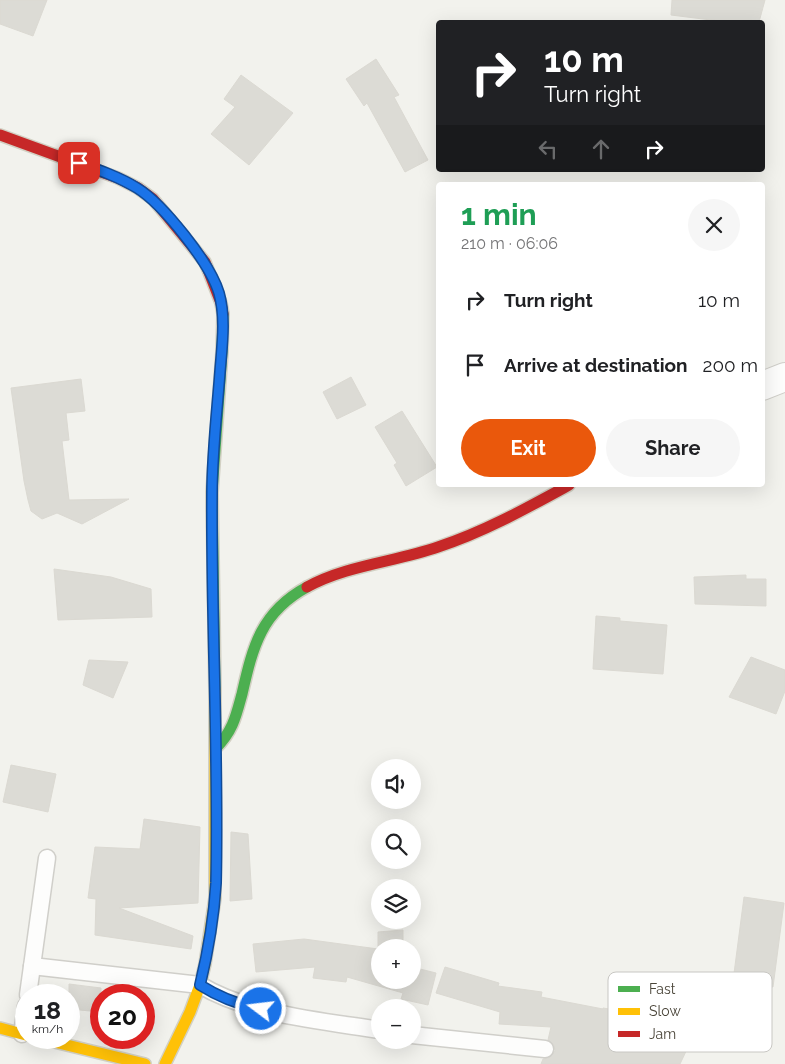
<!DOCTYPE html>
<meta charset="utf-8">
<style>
body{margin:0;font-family:Raleway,sans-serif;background:#f6f6f6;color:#202124;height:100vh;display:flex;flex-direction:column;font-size:19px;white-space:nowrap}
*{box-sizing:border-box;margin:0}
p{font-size:16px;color:#757577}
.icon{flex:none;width:28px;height:28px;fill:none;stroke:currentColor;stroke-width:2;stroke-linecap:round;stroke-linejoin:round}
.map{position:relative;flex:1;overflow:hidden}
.details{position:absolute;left:436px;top:182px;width:329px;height:305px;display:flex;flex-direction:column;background:#fff;border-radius:5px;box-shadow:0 5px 20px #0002}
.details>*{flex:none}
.hud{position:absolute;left:436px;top:20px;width:329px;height:152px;border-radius:5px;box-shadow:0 5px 20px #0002;background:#202124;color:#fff;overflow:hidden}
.fabs{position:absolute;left:371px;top:759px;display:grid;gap:10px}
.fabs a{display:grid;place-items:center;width:50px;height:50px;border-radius:50%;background:#fff;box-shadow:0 5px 20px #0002;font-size:25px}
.speed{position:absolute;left:15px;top:984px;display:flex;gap:10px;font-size:25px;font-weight:700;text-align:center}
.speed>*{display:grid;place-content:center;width:65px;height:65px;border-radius:50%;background:#fff;box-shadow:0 5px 20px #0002;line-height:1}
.speed small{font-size:12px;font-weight:400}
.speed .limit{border:8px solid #d22;background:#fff;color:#111}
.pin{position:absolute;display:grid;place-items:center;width:42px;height:42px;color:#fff;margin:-21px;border-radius:10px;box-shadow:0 2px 8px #0006}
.me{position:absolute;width:55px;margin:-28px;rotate:285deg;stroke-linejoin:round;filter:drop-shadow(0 0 4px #0008)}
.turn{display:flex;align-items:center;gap:18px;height:105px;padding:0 25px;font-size:22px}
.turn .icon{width:65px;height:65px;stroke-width:2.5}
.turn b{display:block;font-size:35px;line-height:42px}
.lanes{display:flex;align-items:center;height:48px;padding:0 25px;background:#0003;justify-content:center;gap:25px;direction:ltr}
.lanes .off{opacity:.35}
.round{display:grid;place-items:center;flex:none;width:52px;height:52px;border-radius:26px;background:#f6f6f6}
.overview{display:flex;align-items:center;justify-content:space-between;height:85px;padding:0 25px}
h1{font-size:30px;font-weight:700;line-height:38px;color:#1e9e55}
.button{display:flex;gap:10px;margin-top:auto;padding:10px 25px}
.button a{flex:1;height:58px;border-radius:30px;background:#ea580c;color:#fff;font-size:20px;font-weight:700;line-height:58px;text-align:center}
.button a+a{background:#f6f6f6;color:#202124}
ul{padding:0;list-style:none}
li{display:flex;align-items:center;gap:15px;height:65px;padding:0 25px}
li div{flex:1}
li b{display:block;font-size:19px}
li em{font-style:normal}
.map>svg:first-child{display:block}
.building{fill:#dcdbd5;stroke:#dbd9d2}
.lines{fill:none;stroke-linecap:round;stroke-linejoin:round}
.lane-casing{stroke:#d0cfca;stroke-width:19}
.street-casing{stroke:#d0cfca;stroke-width:30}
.fast-casing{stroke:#d2d0c3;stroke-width:14}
.slow-casing{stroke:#d2d0c3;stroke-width:14}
.jam-casing{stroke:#d2d0c3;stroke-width:14}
.lane{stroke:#fdfdfc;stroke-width:16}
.street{stroke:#fdfdfc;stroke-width:28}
.fast{stroke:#4caf50;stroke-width:11}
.slow{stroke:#ffc107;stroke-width:11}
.jam{stroke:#c62828;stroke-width:11}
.route-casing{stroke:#114b97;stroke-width:12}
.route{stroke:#1a73e8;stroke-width:9}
.key{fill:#fff;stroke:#c8c7c3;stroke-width:1}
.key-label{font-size:14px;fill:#494438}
</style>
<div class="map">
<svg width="785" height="1064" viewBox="0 0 785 1064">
<rect width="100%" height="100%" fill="#f2f2ed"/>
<!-- building -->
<g class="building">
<polygon points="0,0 47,0 33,36 0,24"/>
<polygon points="672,0 765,0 759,22 727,22 671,15"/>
<polygon points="376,59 399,95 394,97 428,160 405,172 367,103 364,106 346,79"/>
<polygon points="241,75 293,113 249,165 211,134 235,107 224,99"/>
<polygon points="351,377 366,405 337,419 323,392"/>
<polygon points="81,379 85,411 66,413 69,440 62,441 69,500 129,499 82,524 57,513 42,519 31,511 28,500 24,481 11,388"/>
<polygon points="402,411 437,467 406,486 394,465 397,463 375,427"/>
<polygon points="54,569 111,577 151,589 152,617 58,620"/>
<polygon points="746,575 746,579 766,579 766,606 695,604 694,577"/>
<polygon points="596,616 620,618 620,621 667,625 663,674 593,669"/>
<polygon points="751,657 785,670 785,691 776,714 729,697"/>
<polygon points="89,660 128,662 113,698 83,685"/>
<polygon points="11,765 56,774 48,812 3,802"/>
<polygon points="144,819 200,827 198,903 119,908 193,936 191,949 95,935 96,899 88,898 95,847 140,849"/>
<polygon points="231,832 248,834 252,899 230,901"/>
<polygon points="744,897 784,903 773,987 733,981"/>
<polygon points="403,930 403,948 380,948 380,980 412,980 412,967 436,973 428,1005 401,999 403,993 347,977 346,982 313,978 315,967 256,972 253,944 304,939 378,949 378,932"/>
<polygon points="445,967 499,983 498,986 542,992 541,997 603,1009 603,1008 670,1019 664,1033 689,1045 680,1064 541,1064 543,1059 549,1058 555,1051 554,1045 548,1040 551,1027 499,1024 500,1012 436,993"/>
<polygon points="69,984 101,988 101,1012 69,1009"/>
</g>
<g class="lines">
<!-- lane casing -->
<g class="lane-casing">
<g id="lane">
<path d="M32,966L200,985C250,1015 323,1021 380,1030"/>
<polyline points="28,995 47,858"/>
<polyline points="22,1034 26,1006"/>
<polyline points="412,1035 545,1049"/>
</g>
</g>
<!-- street casing -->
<g class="street-casing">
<polyline id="street" points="762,386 785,377"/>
</g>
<!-- fast casing -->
<g class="fast-casing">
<g id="fast">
<polyline points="215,689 212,492 222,352 223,314"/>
<path d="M216,748C233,731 236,716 242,694C253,646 261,612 307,587"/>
</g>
</g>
<!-- slow casing -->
<g class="slow-casing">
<g id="slow">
<polyline points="0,1028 26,1035"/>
<polyline points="38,1038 145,1064"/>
<polyline points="165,1064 190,1012 200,985 205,964 215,898 215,689"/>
</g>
</g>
<!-- jam casing -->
<g class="jam-casing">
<g id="jam">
<polyline points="0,135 118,178 138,188 153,199 205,262 221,303 223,314"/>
<path d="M307,587C347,565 395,562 438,547C484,532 527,508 569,485"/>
</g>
</g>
<!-- lane -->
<use href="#lane" class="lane"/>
<!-- street -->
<use href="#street" class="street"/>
<!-- fast -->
<use href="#fast" class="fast"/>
<!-- slow -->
<use href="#slow" class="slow"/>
<!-- jam -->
<use href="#jam" class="jam"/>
</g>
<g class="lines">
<!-- route casing -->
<g class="route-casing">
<path id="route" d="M79,163C99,170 119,177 137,188C163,204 210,263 219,293C226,318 222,346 220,372C217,412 212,454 212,494C211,624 219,753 216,883C214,917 208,952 200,985C219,997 239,1005 261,1009"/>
</g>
<!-- route -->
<use href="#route" class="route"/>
</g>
<!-- legend -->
<rect x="608" y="972" width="164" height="80" rx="8" class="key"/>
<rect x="618" y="986" width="22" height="6" fill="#4caf50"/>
<rect x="618" y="1008" width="22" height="7" fill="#ffc107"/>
<rect x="618" y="1031" width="22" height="6" fill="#c62828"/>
<g class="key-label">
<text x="649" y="994">Fast</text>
<text x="649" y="1016">Slow</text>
<text x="649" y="1039">Jam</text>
</g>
</svg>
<div class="fabs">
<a><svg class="icon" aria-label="sound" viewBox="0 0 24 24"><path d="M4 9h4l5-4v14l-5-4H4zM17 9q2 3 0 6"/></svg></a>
<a><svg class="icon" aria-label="search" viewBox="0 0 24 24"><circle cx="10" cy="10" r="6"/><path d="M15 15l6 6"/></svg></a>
<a><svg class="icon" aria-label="layers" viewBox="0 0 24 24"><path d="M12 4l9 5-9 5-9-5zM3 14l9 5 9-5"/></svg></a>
<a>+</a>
<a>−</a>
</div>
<div class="speed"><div>18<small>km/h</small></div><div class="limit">20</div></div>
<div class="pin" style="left:79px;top:163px;background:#d93025"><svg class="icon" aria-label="arrive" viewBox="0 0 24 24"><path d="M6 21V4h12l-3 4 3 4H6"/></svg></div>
<svg class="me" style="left:261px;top:1009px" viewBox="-20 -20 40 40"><circle r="17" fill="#1a73e8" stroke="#fff" stroke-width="3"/><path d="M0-11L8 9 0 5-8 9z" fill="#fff"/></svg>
<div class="hud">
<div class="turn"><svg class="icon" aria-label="right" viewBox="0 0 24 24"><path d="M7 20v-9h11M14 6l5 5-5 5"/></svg><div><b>10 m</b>Turn right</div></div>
<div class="lanes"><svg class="icon off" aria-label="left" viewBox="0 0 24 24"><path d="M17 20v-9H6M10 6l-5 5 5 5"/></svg><svg class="icon off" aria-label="ahead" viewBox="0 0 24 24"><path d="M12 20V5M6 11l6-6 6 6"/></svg><svg class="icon" aria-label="right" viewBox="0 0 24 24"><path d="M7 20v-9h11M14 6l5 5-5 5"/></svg></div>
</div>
<section class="details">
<div class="overview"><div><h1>1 min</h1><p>210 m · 06:06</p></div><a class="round"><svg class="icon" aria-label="close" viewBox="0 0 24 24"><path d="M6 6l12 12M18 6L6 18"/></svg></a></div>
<ul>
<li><svg class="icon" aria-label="right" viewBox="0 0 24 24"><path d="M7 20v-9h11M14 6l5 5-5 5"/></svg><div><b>Turn right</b></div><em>10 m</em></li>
<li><svg class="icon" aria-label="arrive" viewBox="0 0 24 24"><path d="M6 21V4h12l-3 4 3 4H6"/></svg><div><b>Arrive at destination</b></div><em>200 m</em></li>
</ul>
<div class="button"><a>Exit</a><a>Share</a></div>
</section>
</div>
